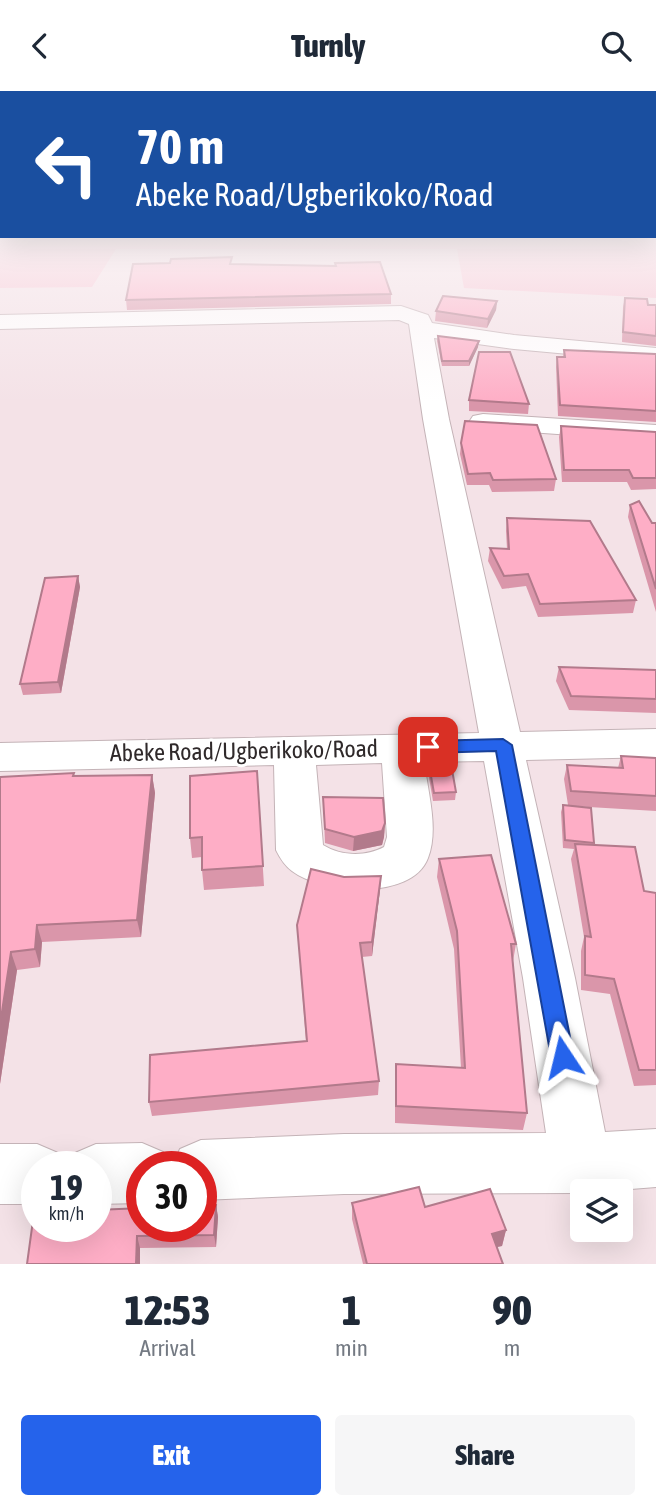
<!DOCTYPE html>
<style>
body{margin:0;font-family:"Asap Condensed",sans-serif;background:#f6f6f7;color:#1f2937;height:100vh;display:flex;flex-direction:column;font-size:26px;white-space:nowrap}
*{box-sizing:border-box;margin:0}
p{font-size:23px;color:#747a83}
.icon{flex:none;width:38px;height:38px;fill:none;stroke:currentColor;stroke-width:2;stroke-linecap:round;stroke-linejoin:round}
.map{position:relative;height:1173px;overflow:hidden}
.drawer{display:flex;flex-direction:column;background:#fff;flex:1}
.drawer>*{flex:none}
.guide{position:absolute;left:0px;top:0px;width:656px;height:147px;box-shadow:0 7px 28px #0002;background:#1a4fa0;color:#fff;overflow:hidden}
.tools{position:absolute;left:570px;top:1088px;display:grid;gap:14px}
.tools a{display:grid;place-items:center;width:63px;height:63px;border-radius:7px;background:#fff;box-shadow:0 7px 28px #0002;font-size:35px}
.speed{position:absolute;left:21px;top:1060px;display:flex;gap:14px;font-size:35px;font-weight:700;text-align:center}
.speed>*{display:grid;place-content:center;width:91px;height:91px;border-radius:50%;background:#fff;box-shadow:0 7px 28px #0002;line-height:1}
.speed small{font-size:18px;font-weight:400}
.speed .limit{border:10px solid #d22;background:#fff;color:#111}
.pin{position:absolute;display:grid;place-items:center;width:60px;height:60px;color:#fff;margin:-30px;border-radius:14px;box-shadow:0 4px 10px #0006}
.me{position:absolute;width:77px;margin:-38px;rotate:350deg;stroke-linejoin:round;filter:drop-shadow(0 0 5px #0008)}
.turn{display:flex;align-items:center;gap:24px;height:147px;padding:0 21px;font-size:32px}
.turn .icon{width:91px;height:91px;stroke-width:2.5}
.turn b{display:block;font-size:49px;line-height:60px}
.eta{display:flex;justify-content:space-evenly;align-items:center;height:119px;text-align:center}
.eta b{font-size:42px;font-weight:800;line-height:49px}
.action{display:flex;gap:14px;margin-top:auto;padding:14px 21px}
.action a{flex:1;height:80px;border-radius:7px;background:#2563eb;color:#fff;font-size:28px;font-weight:800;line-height:80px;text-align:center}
.action a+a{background:#f6f6f7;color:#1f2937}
header{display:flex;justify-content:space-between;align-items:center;height:91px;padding:0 21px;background:#fff;font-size:32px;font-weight:800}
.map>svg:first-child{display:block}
.green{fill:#f8c0d0}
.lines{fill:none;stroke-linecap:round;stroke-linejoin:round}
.minor-casing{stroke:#c4b3b7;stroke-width:2}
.minor{fill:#fff;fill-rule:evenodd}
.wall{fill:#da96aa}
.shaded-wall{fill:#b27a8b}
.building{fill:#feaec6;stroke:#b27a8b;stroke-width:2}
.route{fill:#2563eb;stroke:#184099;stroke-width:2}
.labels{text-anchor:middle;stroke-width:6;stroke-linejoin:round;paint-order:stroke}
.street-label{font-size:24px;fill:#2f292a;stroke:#fff}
</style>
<header><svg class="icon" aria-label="back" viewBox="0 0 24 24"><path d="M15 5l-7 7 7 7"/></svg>Turnly<svg class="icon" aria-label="search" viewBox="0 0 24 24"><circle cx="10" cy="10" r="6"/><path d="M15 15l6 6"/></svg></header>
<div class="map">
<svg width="656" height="1173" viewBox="0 0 656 1173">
<rect width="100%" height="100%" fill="#f4e2e7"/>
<!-- green -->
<polygon class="green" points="0,147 656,147 656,207 464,197 457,158 116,158 92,196 0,197"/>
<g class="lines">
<!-- minor casing -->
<g class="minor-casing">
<g id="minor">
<path d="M401,215L428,224L432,232L514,244L656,257V271L514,258L434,247L449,328L520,641L656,638V666L526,669L575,887L605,1041L656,1038V1096L581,1102L344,1103L201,1109V1076H172L180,1058L201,1049L344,1043L546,1042L523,887L484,670L424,671C428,701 439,739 428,767C412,810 322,803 292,780C284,774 280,767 276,759L274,674L0,680V652L479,642L423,328L409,233L399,229L0,238V224ZM382,672L387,746L384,756C365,766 341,765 323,754L316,674Z"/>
<polygon points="483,323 656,334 656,350 473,337 469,331 473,325"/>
<polygon points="142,1052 163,1061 170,1076 142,1076 142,1112 96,1113 96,1076 68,1076 75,1062 96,1053"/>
<polygon points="0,1053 37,1053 58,1062 65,1076 37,1076 37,1113 0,1113"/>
</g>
</g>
<!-- minor -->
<use href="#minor" class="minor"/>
</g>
<!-- wall -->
<g class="wall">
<polygon points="335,172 391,203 391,213 127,219 126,209 232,173 335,175"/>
<polygon points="625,207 648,214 656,214 656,255 622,251 623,216"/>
<polygon points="497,210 496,219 487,237 435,230 436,220"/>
<polygon points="438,245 478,256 469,275 442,275 437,250"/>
<polygon points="564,259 656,263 656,331 558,325 556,276 557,266 563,266"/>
<polygon points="469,309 529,313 528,323 469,320"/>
<polygon points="561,335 656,341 656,398 631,399 627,391 562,391 559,346"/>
<polygon points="461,352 556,388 554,400 492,401 489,394 467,394 460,363"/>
<polygon points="630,414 652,432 656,432 656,521 628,426"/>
<polygon points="507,427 636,509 633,522 538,526 526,495 502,498 488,470 490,457 507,458 506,440"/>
<polygon points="78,485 80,496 61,602 23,604 20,593"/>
<polygon points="559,576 656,579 656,622 569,619 556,590"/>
<polygon points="621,665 656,667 656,720 572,715 594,752 593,754 644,800 656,802 656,994 634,995 610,903 581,899 581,860 584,846 571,768 574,758 563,757 561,721 563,714 568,714 564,688 567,674 618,677"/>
<polygon points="429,674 456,701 455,709 433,710 428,681"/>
<polygon points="257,680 264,795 204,799 202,779 202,766 192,767 190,747"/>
<polygon points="74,682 74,685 152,684 155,702 141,846 42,851 40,876 17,879 0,993 0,686"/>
<polygon points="323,706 385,732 384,746 382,754 353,760 325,752"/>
<polygon points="439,768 516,853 513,870 527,1022 523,1039 395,1032 395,991 396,973 461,977 454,858 437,786"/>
<polygon points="381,785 380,799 372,865 362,866 379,990 378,1004 152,1025 149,1011 306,950 297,834 344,786"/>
<polygon points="352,1112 425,1116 506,1139 502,1155 496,1156 503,1173 363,1173 352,1128"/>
<polygon points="216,1114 218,1126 216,1156 140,1157 27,1173"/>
</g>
<!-- shaded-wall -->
<g class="shaded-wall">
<polygon points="497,210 496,219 487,237 488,228"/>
<polygon points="479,250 478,256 469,275 469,270"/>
<polygon points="78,485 80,496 61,602 58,591"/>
<polygon points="152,684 155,702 141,846 137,829"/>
<polygon points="385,732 384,746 382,754 353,760 354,746"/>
<polygon points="381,785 380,799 372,865 372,851"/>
<polygon points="37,834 42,851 40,876 35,858"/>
<polygon points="11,861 17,879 0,993 0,934"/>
<polygon points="216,1114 218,1126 216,1156 214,1144"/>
<polygon points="506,1139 502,1155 488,1158 492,1143"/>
<polygon points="137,1145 140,1157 140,1173 136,1173"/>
</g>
<!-- building -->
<g class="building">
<polygon points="232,166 230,173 336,175 335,172 380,171 391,203 126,209 133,173 170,172 171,168"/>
<polygon points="443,205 497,210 488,228 436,220"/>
<polygon points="625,207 647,208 648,214 656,214 656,245 623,241"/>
<polygon points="438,245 479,250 469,270 442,270"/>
<polygon points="564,259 656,263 656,320 560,314 557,266 565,266"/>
<polygon points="479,261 510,261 529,313 469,309"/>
<polygon points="465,330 537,334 556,388 493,389 490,382 468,383 461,352"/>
<polygon points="561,335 656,341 656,387 633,387 629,379 564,379"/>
<polygon points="639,410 652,432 656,432 656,498 630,414"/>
<polygon points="507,427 590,430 636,509 540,513 528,483 504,485 490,457 509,458"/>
<polygon points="78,485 58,591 20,593 45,487"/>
<polygon points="559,576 656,579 656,608 571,605"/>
<polygon points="621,665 656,667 656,705 571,700 567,674 623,677"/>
<polygon points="451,673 456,701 434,702 429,674"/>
<polygon points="257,680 263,775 202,779 202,746 190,747 190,685"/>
<polygon points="74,682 73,685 152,684 137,829 37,834 35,858 11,861 0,934 0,686"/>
<polygon points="323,706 383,707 385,732 382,740 354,746 325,738"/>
<polygon points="563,714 591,717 594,752 565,749"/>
<polygon points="575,753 635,756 644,800 656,802 656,979 639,979 614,888 585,884 585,845 591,846"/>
<polygon points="491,764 516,853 511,853 527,1022 396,1015 396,973 465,977 457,840 439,768"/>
<polygon points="311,778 344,786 381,785 372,851 360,852 379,990 149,1011 150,964 307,950 297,834"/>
<polygon points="419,1096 425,1116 490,1098 506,1139 492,1143 503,1173 367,1173 352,1112"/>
<polygon points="201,1114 216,1114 214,1144 137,1145 136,1173 27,1173 34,1122 37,1122 37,1136 96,1136 96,1119 142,1117 142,1136 201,1136"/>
</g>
<!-- sky -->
<linearGradient id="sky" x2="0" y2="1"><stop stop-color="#9a96c1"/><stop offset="0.47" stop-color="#faf2f4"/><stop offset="1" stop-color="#faf2f4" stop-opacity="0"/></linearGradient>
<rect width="656" height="311" fill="url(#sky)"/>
<!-- route -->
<polygon class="route" points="503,648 512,654 574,966 571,973 563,976 555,973 551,966 496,660 428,662 419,656 428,650"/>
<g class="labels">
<!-- street labels -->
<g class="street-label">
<text transform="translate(244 660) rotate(-1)" y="8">Abeke Road/Ugberikoko/Road</text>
</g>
</g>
</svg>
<div class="tools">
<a><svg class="icon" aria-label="layers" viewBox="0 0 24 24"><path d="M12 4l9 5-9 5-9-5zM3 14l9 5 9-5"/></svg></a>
</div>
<div class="speed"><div>19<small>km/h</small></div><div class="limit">30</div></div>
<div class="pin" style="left:428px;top:656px;background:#d93025"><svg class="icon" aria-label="arrive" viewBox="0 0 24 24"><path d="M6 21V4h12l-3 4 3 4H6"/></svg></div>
<svg class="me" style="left:563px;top:966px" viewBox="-20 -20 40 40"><path d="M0-17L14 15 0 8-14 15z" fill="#2563eb" stroke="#fff" stroke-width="4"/></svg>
<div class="guide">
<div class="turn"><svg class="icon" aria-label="left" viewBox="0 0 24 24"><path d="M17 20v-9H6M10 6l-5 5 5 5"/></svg><div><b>70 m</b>Abeke Road/Ugberikoko/Road</div></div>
</div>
</div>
<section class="drawer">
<div class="eta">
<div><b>12:53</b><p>Arrival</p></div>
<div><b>1</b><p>min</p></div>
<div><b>90</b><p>m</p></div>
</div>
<div class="action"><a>Exit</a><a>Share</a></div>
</section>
